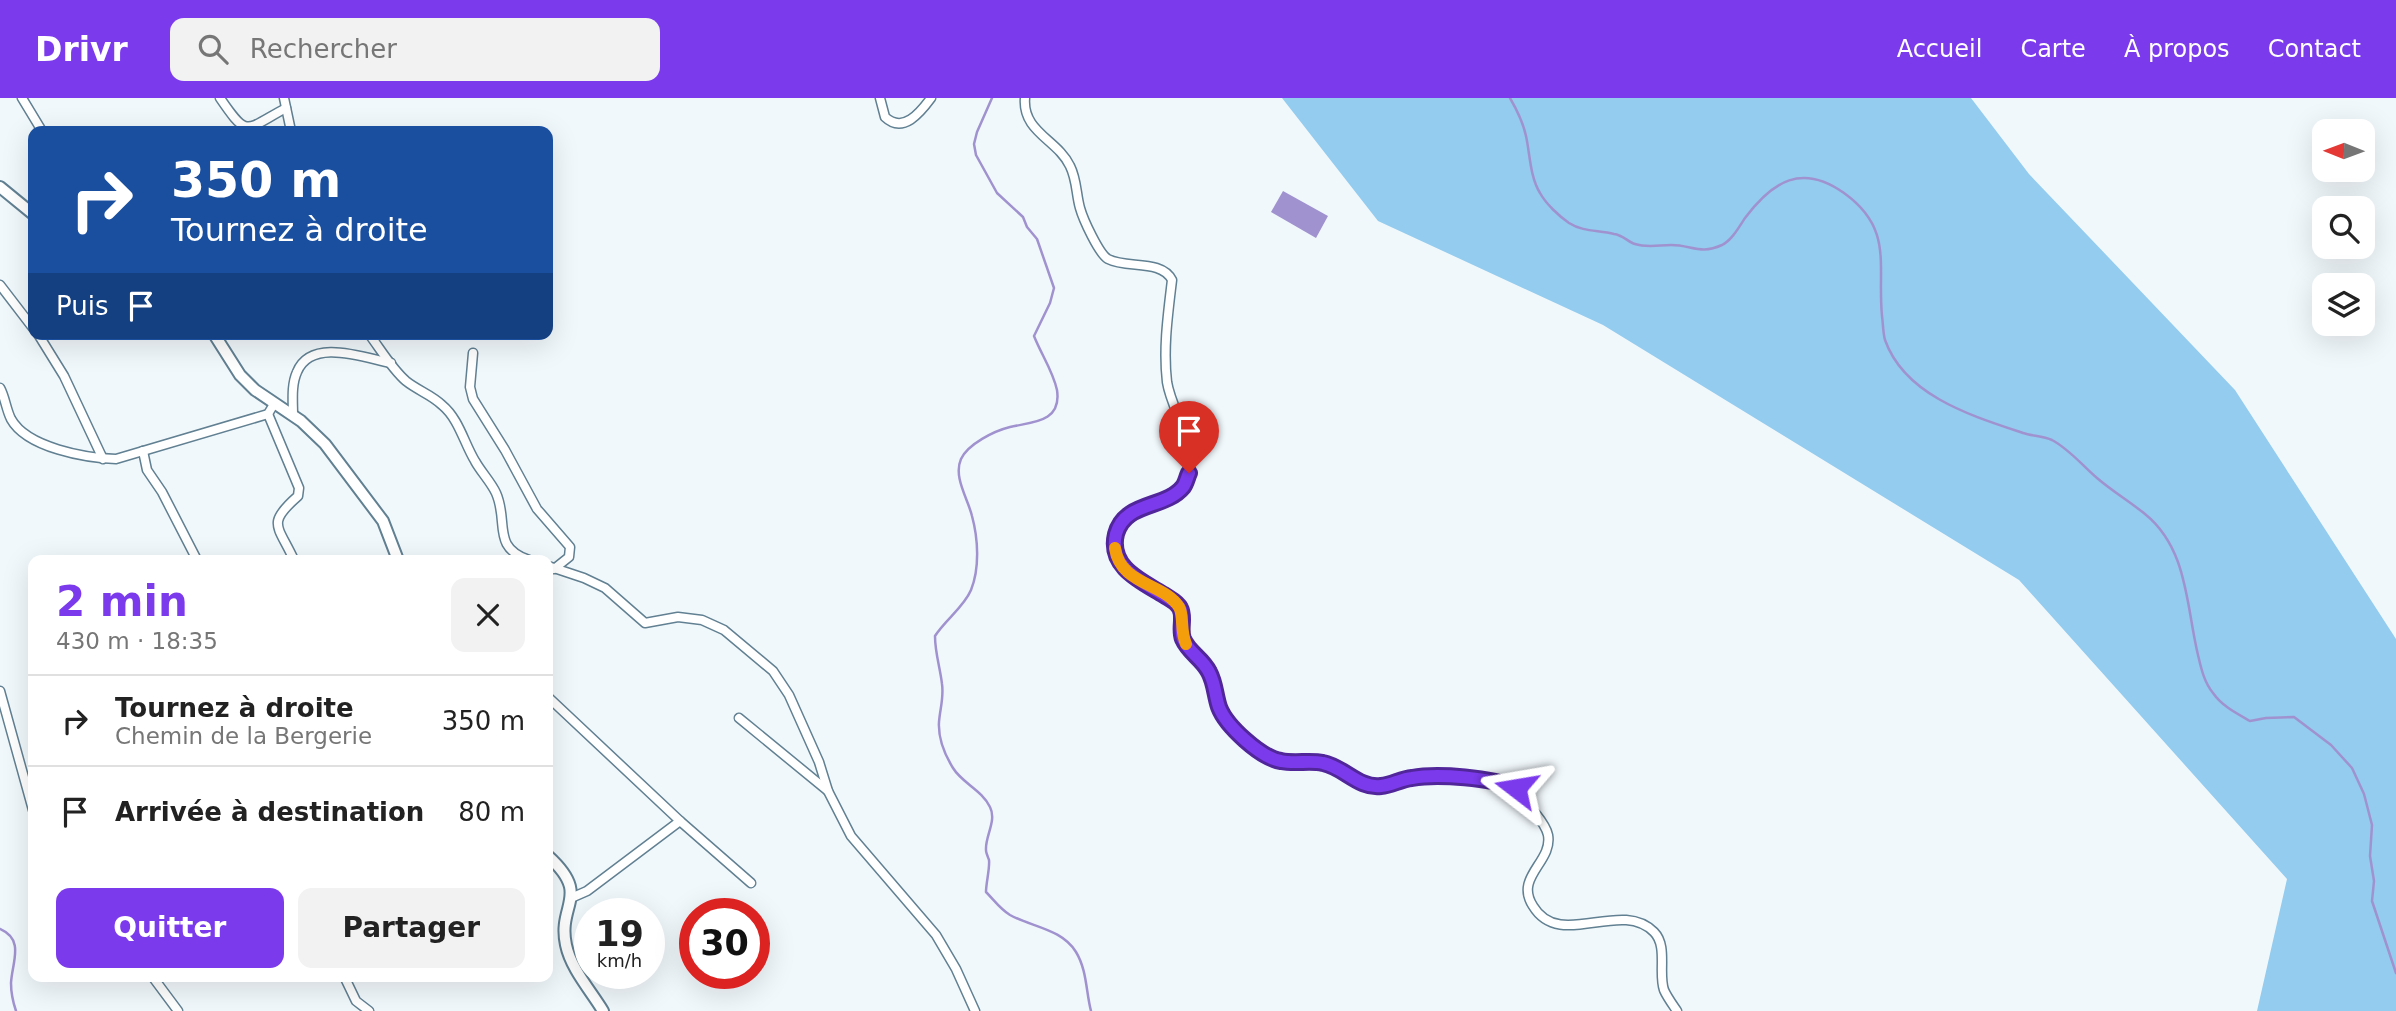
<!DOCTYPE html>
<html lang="fr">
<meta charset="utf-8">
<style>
body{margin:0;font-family:"DejaVu Sans",sans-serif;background:#f2f2f2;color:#222;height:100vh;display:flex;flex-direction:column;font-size:26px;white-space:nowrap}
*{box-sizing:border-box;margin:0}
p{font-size:23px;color:#767676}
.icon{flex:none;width:38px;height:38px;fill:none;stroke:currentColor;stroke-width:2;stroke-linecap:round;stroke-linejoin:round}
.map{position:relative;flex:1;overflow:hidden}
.drawer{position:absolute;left:28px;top:457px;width:525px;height:427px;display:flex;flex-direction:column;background:#fff;border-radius:14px;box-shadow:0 7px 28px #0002}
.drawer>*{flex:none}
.hud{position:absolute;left:28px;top:28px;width:525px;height:214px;border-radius:14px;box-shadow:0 7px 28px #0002;background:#1a4fa0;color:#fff;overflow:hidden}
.needle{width:46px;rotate:271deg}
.fabs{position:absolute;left:2312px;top:21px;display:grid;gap:14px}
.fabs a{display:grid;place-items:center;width:63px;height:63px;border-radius:14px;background:#fff;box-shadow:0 7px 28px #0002;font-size:35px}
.speed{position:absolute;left:574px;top:800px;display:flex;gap:14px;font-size:35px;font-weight:700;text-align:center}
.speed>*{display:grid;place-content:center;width:91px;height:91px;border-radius:50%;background:#fff;box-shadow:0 7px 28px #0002;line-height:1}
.speed small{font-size:18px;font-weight:400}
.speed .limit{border:10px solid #d22;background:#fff;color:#111}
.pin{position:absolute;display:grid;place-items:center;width:60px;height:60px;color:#fff;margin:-72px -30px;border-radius:50% 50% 50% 0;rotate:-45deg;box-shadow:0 0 7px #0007}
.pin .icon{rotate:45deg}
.me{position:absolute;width:77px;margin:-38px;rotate:284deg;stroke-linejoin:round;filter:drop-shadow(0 0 5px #0008)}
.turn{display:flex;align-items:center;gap:24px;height:147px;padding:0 28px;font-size:32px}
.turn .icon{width:91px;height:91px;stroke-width:2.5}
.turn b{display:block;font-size:49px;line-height:60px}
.then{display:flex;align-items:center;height:66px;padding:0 28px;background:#0003;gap:14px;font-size:26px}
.round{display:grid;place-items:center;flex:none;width:74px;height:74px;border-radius:14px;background:#f2f2f2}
.headline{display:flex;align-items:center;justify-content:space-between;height:119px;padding:0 28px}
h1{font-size:42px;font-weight:700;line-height:52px;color:#7c3aed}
.primary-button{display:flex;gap:14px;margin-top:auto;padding:14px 28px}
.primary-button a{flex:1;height:80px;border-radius:14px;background:#7c3aed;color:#fff;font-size:28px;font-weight:700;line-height:80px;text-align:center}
.primary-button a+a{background:#f2f2f2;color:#222}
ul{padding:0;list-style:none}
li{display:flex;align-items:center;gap:21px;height:91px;padding:0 28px;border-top:2px solid #e0e0e0}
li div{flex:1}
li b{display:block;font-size:26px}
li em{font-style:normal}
header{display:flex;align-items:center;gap:42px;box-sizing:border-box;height:98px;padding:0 35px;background:#7c3aed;color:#fff}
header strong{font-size:33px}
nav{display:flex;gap:38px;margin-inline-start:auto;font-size:24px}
.search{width:490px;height:63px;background:#f2f2f2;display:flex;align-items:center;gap:18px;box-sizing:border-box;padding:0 24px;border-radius:14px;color:#767676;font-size:26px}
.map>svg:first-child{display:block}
.green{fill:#93ccef}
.water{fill:#a092ce}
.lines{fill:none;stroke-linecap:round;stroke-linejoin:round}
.stream{stroke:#a092ce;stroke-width:2.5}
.minor-casing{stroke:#618092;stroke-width:11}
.tertiary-casing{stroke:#618092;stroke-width:14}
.minor{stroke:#fff;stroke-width:8}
.tertiary{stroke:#fff;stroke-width:10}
.route-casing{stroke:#51269a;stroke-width:18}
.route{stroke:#7c3aed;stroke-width:12}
.slow{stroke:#f59e0b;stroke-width:12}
</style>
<header>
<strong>Drivr</strong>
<div class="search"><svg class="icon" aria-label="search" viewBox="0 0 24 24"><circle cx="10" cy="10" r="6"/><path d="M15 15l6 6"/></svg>Rechercher</div>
<nav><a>Accueil</a><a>Carte</a><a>À propos</a><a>Contact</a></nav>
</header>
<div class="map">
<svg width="2396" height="913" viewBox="0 0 2396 913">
<rect width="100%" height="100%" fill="#f1f8fc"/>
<!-- green -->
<polygon class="green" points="1282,0 1971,0 2029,76 2235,292 2396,541 2396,913 2257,913 2287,781 2019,482 1603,227 1378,123"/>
<!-- water -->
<polygon class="water" points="1283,93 1328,118 1316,140 1271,114"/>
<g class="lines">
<!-- stream -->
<g class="stream">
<path d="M992,0L977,34L974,46L976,57L997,95L1023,119L1027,129L1037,141L1054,190L1050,205L1034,238C1041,256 1053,273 1057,292C1062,325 1031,324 1010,329C994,333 968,346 961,361C953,379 968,401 972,418C978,440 980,470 971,492C964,509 945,522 935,538C935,555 940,569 942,586C944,599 940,611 939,624C938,640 945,657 953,670C962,685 982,692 990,709C997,723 985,738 986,752C986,755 988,759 989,762C990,770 986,785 986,794C994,802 1000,811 1010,817C1032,829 1062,831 1076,854C1087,872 1086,894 1091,913"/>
<path d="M1510,0C1517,12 1523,24 1526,38C1530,56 1530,79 1540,95C1546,106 1559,118 1569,125C1583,134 1598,132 1614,136C1623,137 1628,144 1635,146C1647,150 1659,147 1671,147C1692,147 1700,157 1722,147C1732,142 1739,129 1745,120C1773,83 1802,65 1844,95C1894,131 1877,167 1882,218C1883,225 1883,235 1885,242C1905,298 1972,318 2023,335C2032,338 2043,338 2052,342C2069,351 2083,368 2097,380C2112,393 2129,403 2145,416C2188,451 2186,507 2198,557C2201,570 2204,584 2213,595C2222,608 2236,615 2250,623L2266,620L2294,619L2331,647L2352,670L2364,696L2372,727L2370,758L2374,783L2372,803L2396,875"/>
<path d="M0,831C25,842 12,864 11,885C11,895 13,904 16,913"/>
</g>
<!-- minor casing -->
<g class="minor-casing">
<g id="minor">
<polyline points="22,0 42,33"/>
<path d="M220,0C248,41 245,32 286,10"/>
<polyline points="284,0 291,33"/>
<path d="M880,0L885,19C903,36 920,15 931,0"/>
<path d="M1025,0C1022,34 1058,42 1070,68C1077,82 1076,96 1080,110C1083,121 1099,156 1108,161C1127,171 1161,161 1172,182C1168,216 1163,250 1167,284C1172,315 1197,343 1188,376C1179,414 1116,398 1115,445C1114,485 1165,485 1180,509C1185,518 1179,528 1182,538C1186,552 1197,555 1205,565C1217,582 1213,605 1225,621C1235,636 1263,660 1282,663C1300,666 1317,662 1335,669C1350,674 1361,689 1378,689C1389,688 1400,681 1412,680C1433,676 1495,679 1513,689C1521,693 1527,704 1532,711C1538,719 1546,727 1548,737C1553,764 1514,779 1533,808C1560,853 1620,800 1654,834C1668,848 1658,875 1664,892C1667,899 1673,907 1677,913"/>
<polyline points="0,187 33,230"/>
<polyline points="38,236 64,278 103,361"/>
<path d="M369,236C381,252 392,271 406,283C417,292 432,297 442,307C459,321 464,345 475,363C481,374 491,384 496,395C509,424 491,449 529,462"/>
<polyline points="473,255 470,289 473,301 505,352 537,411 570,449 569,459 554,471"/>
<path d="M0,290C5,299 6,311 11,321C27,350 86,360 116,361L268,316L274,306"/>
<path d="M268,316L299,390L298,398C266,426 278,427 294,462"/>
<path d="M293,317C293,304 291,287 297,274C311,239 365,260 391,265"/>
<polyline points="143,353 147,372 162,394 197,462"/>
<polyline points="548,468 584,480 605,490 645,525 678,519 702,522 724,532 773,573 789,597 819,664 828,693 851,738 936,837 956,871 975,913"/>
<polyline points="0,593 33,712"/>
<polyline points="548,599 680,723 751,785"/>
<polyline points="739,620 828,693"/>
<polyline points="571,800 587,793 680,723"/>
<polyline points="152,878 178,913"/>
<polyline points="344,878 356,903 369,913"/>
</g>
</g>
<!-- tertiary casing -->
<g class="tertiary-casing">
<g id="tertiary">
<polyline points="0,89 33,116"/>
<polyline points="214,236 240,277 255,292 301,323 325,346 383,423 398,462"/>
<path d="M548,758C592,798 557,806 566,847C571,871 591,893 603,913"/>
</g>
</g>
<!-- minor -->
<use href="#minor" class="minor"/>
<!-- tertiary -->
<use href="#tertiary" class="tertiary"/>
</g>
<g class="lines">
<!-- route casing -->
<g class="route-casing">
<path id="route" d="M1189,375C1187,379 1186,385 1183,389C1165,411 1125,403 1116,436C1108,469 1141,483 1164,497C1170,501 1177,504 1180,510C1185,519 1179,531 1183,541C1189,555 1202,560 1209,574C1215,585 1215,597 1219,609C1226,628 1261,660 1281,663C1295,666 1310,662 1323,665C1344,669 1359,691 1381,688C1392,687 1401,681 1412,680C1438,675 1492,680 1516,690"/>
</g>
<!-- route -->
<use href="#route" class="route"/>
<!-- slow -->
<path class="slow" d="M1115,450C1120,487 1164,485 1179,509C1184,517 1180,533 1186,546"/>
</g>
</svg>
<div class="fabs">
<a><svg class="needle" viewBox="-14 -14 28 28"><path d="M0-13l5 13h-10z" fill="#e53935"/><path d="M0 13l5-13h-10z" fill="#767676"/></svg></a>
<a><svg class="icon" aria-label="search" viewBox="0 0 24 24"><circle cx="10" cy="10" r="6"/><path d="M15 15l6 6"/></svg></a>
<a><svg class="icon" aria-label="layers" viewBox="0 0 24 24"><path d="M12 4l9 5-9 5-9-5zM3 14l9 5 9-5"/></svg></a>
</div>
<div class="speed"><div>19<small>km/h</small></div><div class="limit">30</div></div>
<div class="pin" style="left:1189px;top:375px;background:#d93025"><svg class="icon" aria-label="arrive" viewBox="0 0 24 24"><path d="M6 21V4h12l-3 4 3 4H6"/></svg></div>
<svg class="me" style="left:1516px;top:690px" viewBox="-20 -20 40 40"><path d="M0-17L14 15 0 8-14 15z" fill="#7c3aed" stroke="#fff" stroke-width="4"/></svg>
<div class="hud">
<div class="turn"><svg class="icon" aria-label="right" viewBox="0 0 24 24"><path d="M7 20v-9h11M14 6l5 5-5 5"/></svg><div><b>350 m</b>Tournez à droite</div></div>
<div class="then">Puis<svg class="icon" aria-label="arrive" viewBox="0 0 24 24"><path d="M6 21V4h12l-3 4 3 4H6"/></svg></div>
</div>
<section class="drawer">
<div class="headline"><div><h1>2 min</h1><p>430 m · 18:35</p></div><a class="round"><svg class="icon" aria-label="close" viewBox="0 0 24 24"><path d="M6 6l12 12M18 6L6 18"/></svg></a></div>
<ul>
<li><svg class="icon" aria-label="right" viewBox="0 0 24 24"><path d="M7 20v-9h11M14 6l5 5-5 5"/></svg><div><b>Tournez à droite</b><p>Chemin de la Bergerie</p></div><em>350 m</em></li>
<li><svg class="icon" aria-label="arrive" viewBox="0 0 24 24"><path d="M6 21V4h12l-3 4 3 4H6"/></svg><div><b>Arrivée à destination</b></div><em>80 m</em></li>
</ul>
<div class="primary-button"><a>Quitter</a><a>Partager</a></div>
</section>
</div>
